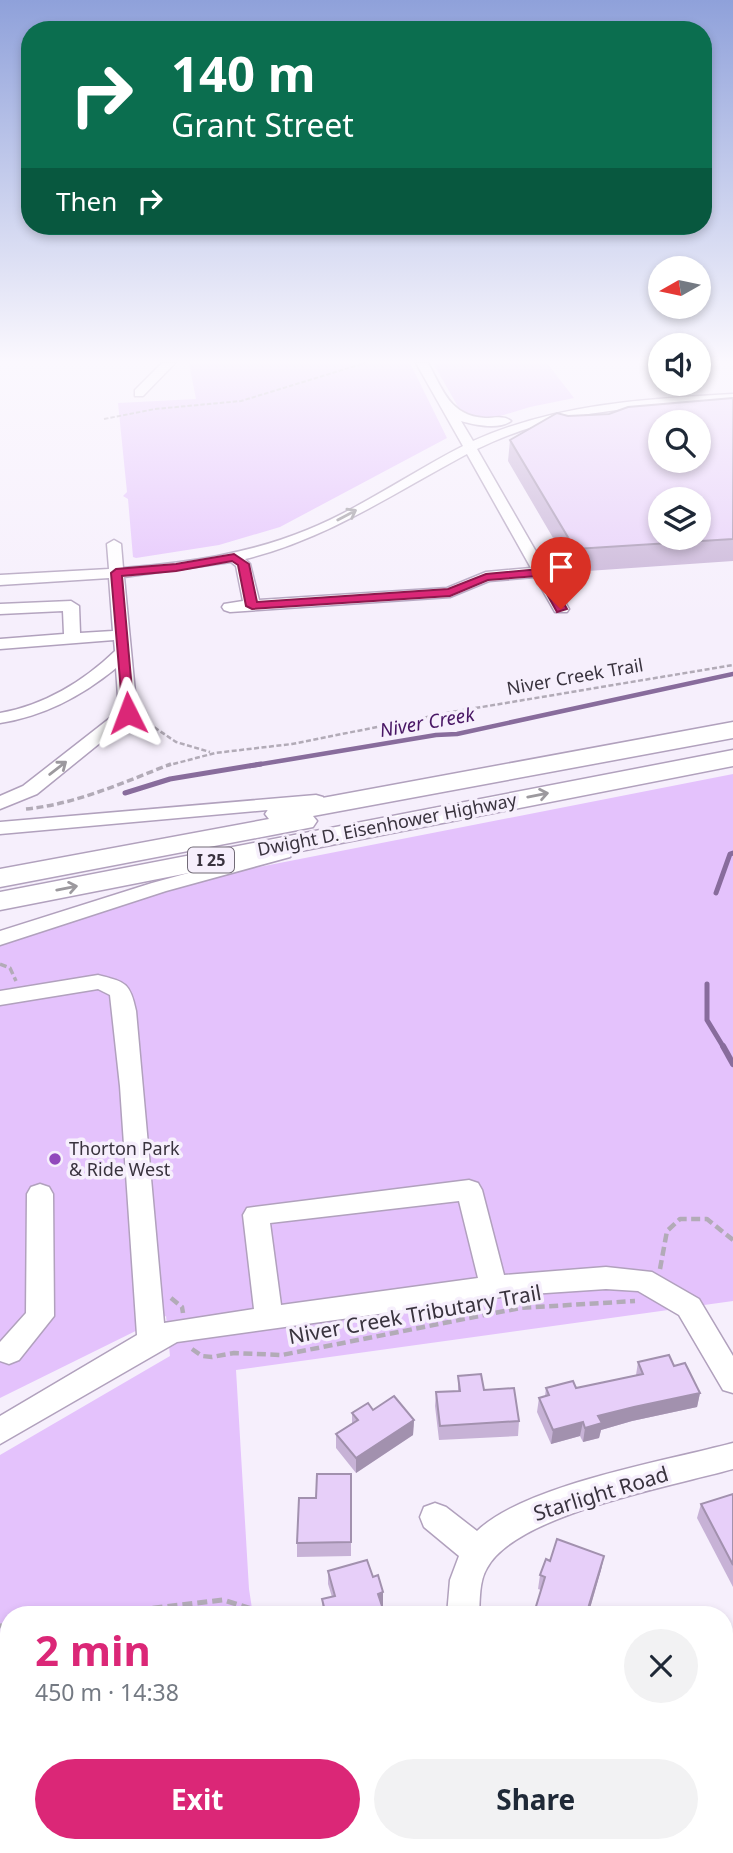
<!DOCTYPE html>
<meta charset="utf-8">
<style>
body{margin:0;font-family:"Noto Sans",sans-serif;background:#f2f2f3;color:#1f2937;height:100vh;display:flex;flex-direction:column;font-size:26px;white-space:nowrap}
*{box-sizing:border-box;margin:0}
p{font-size:23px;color:#747a83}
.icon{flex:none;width:38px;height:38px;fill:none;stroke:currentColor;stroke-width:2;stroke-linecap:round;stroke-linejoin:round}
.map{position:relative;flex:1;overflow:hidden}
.details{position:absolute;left:0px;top:1606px;width:733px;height:247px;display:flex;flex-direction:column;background:#fff;border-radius:28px 28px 0 0;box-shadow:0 4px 10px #0003}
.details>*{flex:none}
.banner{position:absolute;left:21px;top:21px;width:691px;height:214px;border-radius:28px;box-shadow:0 4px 10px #0003;background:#0b6e4f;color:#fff;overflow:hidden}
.needle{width:46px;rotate:261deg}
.fabs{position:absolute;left:648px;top:256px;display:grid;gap:14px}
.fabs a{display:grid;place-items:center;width:63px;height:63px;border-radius:50%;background:#fff;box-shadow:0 4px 10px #0003;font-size:35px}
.pin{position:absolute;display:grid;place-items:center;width:60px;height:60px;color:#fff;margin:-72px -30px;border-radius:50% 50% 50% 0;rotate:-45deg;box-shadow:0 0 7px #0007}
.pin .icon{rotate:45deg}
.me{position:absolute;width:77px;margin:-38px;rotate:357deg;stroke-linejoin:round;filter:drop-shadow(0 0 5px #0008)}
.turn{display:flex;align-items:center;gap:24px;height:147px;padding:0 35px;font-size:32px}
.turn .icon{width:91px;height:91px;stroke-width:2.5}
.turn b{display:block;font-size:49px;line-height:60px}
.then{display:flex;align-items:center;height:66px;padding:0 35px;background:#0003;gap:14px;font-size:26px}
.round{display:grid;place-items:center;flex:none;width:74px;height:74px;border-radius:37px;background:#f2f2f3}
.summary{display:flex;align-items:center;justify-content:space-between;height:119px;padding:0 35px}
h1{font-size:42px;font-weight:700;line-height:52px;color:#db2777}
.button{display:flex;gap:14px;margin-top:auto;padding:14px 35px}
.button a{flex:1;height:80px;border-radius:42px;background:#db2777;color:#fff;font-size:28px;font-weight:700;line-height:80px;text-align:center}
.button a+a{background:#f2f2f3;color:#1f2937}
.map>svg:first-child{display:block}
.green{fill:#e4c2fc}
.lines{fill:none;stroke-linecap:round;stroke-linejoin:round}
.stream-far2{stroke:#886c9c;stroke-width:4.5}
.stream-far1{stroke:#886c9c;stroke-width:5}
.stream{stroke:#886c9c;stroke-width:6}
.minor-casing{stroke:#b1a1bd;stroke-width:3}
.highway-casing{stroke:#b1a1bd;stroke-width:3}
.path-far4{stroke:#b2abb7;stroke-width:2;stroke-dasharray:4.5 2;stroke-linecap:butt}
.path-far3{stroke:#b2abb7;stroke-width:2.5;stroke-dasharray:5 2.5;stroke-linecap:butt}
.path-far2{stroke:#b2abb7;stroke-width:3.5;stroke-dasharray:7 3.5;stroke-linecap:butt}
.path-far1{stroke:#b2abb7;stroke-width:4.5;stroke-dasharray:9 4.5;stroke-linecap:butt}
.path{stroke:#b2abb7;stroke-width:5;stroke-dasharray:10 5;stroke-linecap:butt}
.minor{fill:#fff;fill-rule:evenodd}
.highway{fill:#fff;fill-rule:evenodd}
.wall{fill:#c7b2d6}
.shaded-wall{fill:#a291ae}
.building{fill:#e7cff9;stroke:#a291ae;stroke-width:2;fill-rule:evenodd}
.oneway{stroke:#9c999e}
.route{fill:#db2777;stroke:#8e194d;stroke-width:2}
.poi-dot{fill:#9149bc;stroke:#f6effc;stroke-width:2.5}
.labels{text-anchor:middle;stroke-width:7;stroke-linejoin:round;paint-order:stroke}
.shield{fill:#f6effc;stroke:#726b77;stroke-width:2}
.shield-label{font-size:16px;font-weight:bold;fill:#39333e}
.street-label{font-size:18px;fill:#39333e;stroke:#f6effc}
.poi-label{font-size:18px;fill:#39333e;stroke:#f6effc;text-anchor:start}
.water-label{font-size:19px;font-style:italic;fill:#481664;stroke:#f6effc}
.near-street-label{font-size:21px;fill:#39333e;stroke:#f6effc}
</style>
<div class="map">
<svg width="733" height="1853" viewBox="0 0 733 1853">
<rect width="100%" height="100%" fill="#f6effc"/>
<!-- green -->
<g class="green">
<polygon points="189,363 410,363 447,438 280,527 219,545 136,558 133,557 128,499 123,496 127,492 118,403 196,399"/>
<polygon points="433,363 547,363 574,398 530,407 494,418 471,418 461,412"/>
<polygon points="733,774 733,1301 236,1370 249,1589 253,1615 9,1615 9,1844 274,1844 275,1853 0,1853 0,1455 170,1356 166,1316 0,1398 0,946 213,876"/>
</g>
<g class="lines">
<!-- stream-far2 -->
<polyline class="stream-far2" points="250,766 436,735 457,734 733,674"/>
<!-- stream-far1 -->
<g class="stream-far1">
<polyline points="125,793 170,779 261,764"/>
<polyline points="716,893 730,854 733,853"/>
<polyline points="707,984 707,1020 724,1048"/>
</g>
<!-- stream -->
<polyline class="stream" points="723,1046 733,1064"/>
<!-- minor casing -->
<g class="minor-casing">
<g id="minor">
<polygon points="162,363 175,363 143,396 135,396 135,390"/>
<path d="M416,363H428C443,390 450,416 485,418C494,418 504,415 511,421C499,430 475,425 461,421L473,441C556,404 643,399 733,394V402C645,406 557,409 477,449L569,609L567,612H555L535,577L489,581L450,597L230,612L224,610L222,607L224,604L243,601L236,566L231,562L124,577L137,713L37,794L0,809V796L23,786L119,711L116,668C82,696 44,716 0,723V713C43,706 84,681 115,651L114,640L0,649V639L64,634L63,611L0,614V604L71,601L79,606L80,633L113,631L109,578L0,585V575L109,569L107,544L114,540L121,544L123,568C185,563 249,554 307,530C361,508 410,473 463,446ZM467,454L531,568L486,572L447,588L259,600L250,564L245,559C327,539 394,493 467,454Z"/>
<polygon points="698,369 704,372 704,376 698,377"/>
<polygon points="316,795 323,797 325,801 323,805 0,834 0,822"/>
<polygon points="283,847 290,849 293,853 290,857 166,891 0,945 0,931 152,883"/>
<path d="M98,975C125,982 130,982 136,1011L164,1323L254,1309L243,1215L247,1208L469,1180L478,1183L482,1190L504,1275L606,1267L652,1272L699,1299L733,1356V1393L723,1390L679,1315L638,1291L606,1289L516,1295L177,1342L0,1444V1416L137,1335L120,1086L110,995L98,989L0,1005V991ZM459,1201L478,1278L281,1305L270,1223Z"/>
<polygon points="40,1184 49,1187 53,1194 54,1316 19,1360 9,1364 0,1361 0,1342 26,1313 27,1194 31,1187"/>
<path d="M733,1443V1469C673,1486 516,1514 487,1568C479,1581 480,1600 479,1615H447L450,1580L459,1556L424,1527L420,1517L424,1507L435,1503L446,1507L477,1531C524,1485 666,1461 733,1443Z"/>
<polygon points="488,1844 524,1844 526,1853 490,1853"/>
</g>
</g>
<!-- highway casing -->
<g class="highway-casing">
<g id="highway">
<polygon points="733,722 733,738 313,816 317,821 313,827 303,829 0,887 0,869 269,819 265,814 269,808 279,806"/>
<polygon points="733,750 733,766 0,910 0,892"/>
</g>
</g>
<!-- path-far4 -->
<polyline class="path-far4" points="104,419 155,409 241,401 365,363"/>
<!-- path-far3 -->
<g class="path-far3">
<polyline points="142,719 176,742 210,752"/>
<polyline points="166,766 215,753 292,744 452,712 733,665"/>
</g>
<!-- path-far2 -->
<g class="path-far2">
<path d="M26,809C77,804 124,782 171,764"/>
<polyline points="0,964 10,968 16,981"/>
</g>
<!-- path-far1 -->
<g class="path-far1">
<polyline points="660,1269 667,1231 680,1219 707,1219 733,1240"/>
<polyline points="171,1298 182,1307 183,1313"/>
<polyline points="192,1349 202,1356 212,1357 234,1353 282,1355 520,1308 635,1301"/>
</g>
<!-- path -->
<g class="path">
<polyline points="93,1615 223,1600 255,1610 256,1615"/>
<polyline points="0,1626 9,1625"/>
<polyline points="275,1844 276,1853"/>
</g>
<!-- minor -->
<use href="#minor" class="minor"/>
<!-- highway -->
<use href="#highway" class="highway"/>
</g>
<!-- wall -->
<g class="wall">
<polygon points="733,398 733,561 573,572 508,461 510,440 568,416 609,414"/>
<polygon points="638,1362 674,1366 700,1393 697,1407 632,1421 601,1430 599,1438 583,1442 580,1436 551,1444 537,1412 539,1398 545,1396 546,1388 576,1388 636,1375"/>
<polygon points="458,1376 484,1390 519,1421 518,1436 439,1440 435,1406 436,1392 458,1391"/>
<polygon points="373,1410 414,1420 413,1435 356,1473 336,1448 336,1434 352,1423 352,1413"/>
<polygon points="351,1474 351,1556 297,1557 297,1543 316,1498"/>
<polygon points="733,1494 733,1587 697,1518 701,1504"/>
<polygon points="604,1556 601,1570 588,1615 533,1615 541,1590 538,1589 540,1575 550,1561"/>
<polygon points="328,1571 373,1577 383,1606 382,1606 385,1615 323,1615 322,1599 332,1597 328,1584"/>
<polygon points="584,1844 642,1844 641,1846 603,1853 586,1853"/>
</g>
<!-- shaded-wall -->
<g class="shaded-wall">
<polygon points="700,1393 697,1407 632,1421 601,1430 599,1438 583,1442 585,1428 598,1416 634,1407"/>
<polygon points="414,1420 413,1435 356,1473 356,1458"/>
<polygon points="583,1422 580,1436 551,1444 553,1430"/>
<polygon points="604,1556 601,1570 588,1615 586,1615"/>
<polygon points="383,1592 383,1606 378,1607 378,1594"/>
</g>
<!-- building -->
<g class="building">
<path d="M733,398V539L575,549L510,440L557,413L568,416L609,414L628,407ZM660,422H698V460H660ZM660,499H698V537H660Z"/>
<polygon points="669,1355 674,1366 685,1363 700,1393 634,1407 598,1416 602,1423 585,1428 583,1422 553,1430 539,1398 549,1395 546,1388 573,1381 576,1388 643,1374 638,1362"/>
<polygon points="481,1374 484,1390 514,1388 519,1421 440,1426 436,1392 460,1391 458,1376"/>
<polygon points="394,1396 414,1420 356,1458 336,1434 358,1420 352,1413 368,1403 373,1410"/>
<polygon points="317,1474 351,1474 351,1542 297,1543 299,1498 316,1498"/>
<polygon points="733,1494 733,1565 701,1504"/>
<polygon points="557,1539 604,1556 586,1615 539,1615 534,1613 545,1577 540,1575 546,1559 550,1561"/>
<polygon points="367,1560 373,1577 378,1575 383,1592 378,1594 385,1615 326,1615 322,1599 335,1596 328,1571"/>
<polygon points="368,1844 432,1844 434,1853 369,1853"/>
</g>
<!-- one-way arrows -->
<defs><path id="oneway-shaft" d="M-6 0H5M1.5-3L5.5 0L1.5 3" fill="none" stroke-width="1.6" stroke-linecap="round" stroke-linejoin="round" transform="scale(1.75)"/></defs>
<g class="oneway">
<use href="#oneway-shaft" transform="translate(347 515) rotate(-28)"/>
<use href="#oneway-shaft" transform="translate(58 768) rotate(-38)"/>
<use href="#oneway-shaft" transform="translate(538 795) rotate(-11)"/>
<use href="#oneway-shaft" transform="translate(67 888) rotate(-11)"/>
</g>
<!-- sky -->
<linearGradient id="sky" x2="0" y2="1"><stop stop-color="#8fa1da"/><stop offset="0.58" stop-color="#fbf8fe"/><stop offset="1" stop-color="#fbf8fe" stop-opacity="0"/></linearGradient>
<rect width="733" height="623" fill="url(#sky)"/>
<!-- route -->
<polygon class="route" points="234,554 249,564 257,602 448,589 486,574 540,569 546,572 567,609 557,612 537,576 488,580 450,596 252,609 246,606 238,565 232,561 176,571 122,576 134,713 132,716 123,716 111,573 116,569 176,564"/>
<!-- markers -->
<circle class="poi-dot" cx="55" cy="1159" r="7"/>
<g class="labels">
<!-- shield labels -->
<rect class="shield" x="188" y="847.5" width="46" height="25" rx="5"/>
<g class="shield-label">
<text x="211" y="866">I 25</text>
</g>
<!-- street labels -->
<g class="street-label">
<text transform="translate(575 677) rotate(-10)" y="6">Niver Creek Trail</text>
<text transform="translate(387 825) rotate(-11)" y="6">Dwight D. Eisenhower Highway</text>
</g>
<!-- poi labels -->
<g class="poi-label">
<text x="69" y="1155">Thorton Park<tspan x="69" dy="21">&amp; Ride West</tspan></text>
</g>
<!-- water labels -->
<g class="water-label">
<text transform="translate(427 722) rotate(-10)" y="7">Niver Creek</text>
</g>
<!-- near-street labels -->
<g class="near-street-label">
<text transform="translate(415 1315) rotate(-10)" y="7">Niver Creek Tributary Trail</text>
<text transform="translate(601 1494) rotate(-17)" y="7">Starlight Road</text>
</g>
</g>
</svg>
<div class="fabs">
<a><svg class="needle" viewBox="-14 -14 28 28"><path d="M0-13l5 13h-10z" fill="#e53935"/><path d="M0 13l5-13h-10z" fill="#747a83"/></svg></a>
<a><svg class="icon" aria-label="sound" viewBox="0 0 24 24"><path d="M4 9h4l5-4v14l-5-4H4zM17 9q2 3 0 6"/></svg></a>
<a><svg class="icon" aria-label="search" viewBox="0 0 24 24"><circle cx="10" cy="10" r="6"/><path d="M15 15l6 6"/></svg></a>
<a><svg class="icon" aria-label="layers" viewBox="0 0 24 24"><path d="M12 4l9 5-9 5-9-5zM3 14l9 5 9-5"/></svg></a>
</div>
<div class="pin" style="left:561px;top:609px;background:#d93025"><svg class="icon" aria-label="arrive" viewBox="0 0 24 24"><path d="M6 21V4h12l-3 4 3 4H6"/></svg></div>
<svg class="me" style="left:128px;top:713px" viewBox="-20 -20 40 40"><path d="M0-17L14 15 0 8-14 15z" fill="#db2777" stroke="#fff" stroke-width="4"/></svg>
<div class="banner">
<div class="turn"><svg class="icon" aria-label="right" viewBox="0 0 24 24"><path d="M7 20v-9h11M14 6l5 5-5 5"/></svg><div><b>140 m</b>Grant Street</div></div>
<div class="then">Then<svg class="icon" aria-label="right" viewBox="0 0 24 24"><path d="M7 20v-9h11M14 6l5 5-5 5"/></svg></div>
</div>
<section class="details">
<div class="summary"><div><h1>2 min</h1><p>450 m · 14:38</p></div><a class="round"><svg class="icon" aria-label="close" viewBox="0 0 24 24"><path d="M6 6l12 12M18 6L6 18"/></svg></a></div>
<div class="button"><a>Exit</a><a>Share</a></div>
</section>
</div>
